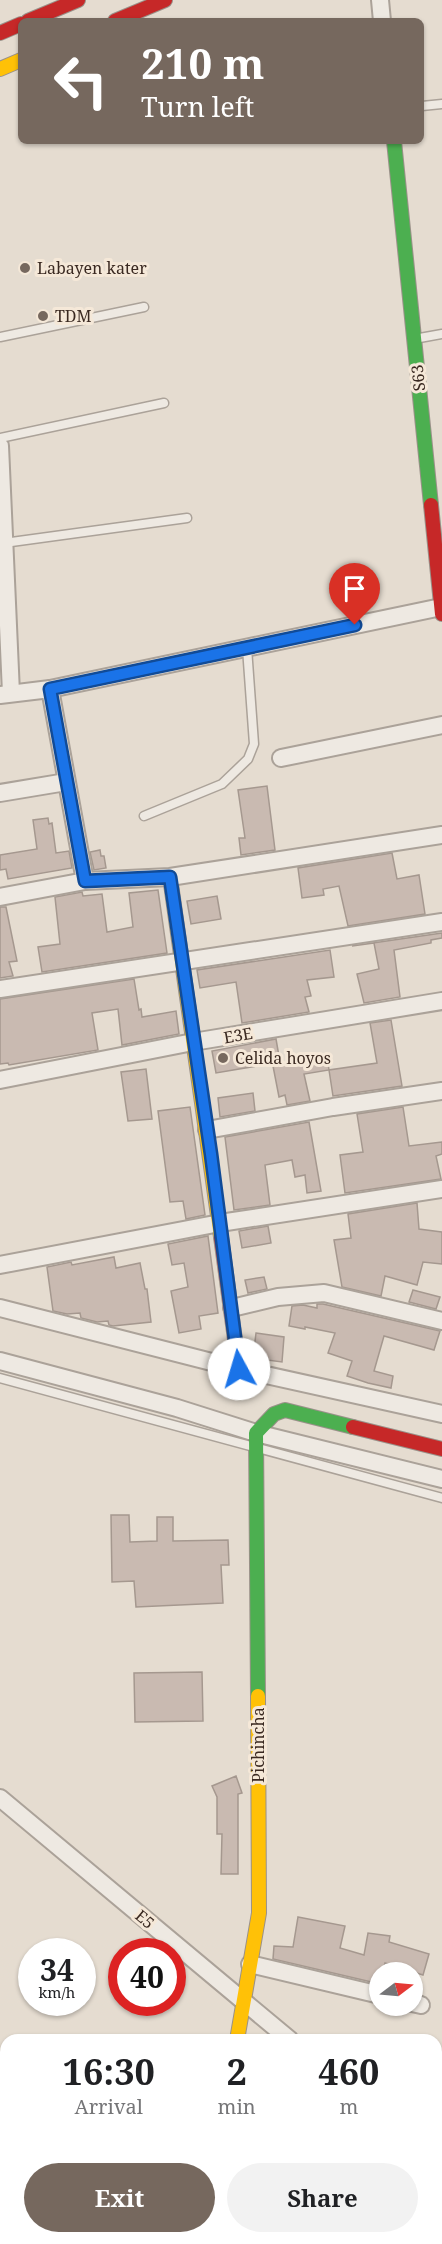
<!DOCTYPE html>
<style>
body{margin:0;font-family:"Noto Serif",serif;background:#f2f2f2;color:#202124;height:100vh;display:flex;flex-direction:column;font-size:22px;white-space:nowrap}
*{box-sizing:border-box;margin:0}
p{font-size:20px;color:#757577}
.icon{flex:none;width:33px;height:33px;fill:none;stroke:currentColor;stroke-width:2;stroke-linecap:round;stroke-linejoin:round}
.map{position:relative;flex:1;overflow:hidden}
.details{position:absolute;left:0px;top:2034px;width:442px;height:210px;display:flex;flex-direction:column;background:#fff;border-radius:18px 18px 0 0;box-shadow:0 2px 4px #0004}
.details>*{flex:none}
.guide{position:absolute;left:18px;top:18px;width:406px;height:126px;border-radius:9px;box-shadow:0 2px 4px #0004;background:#76685e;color:#fff;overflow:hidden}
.needle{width:39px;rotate:74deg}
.buttons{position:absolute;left:369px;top:1962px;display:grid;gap:12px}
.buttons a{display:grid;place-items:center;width:54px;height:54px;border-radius:50%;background:#fff;box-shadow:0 2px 4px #0004;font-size:30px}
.speed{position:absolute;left:18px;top:1938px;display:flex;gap:12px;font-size:30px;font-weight:700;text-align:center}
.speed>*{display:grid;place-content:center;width:78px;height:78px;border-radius:50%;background:#fff;box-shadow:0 2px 4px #0004;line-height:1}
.speed small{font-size:15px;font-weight:400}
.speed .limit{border:9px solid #d22;background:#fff;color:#111}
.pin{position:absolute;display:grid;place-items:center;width:51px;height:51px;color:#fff;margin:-62px -26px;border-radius:50% 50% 50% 0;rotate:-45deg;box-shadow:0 0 6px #0007}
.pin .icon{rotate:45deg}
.me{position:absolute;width:66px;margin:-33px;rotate:354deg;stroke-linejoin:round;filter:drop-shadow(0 0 4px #0008)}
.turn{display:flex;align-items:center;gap:21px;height:126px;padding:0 24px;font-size:27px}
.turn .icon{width:78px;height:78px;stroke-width:2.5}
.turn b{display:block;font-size:42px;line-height:51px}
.eta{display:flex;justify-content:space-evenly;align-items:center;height:102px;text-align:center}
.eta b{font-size:36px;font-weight:700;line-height:42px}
.primary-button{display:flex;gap:12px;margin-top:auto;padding:12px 24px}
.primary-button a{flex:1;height:69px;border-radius:36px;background:#76685e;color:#fff;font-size:24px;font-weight:700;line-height:69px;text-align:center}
.primary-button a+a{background:#f2f2f2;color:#202124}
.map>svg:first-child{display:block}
.building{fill:#c9bab1;stroke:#a5988f;stroke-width:1.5}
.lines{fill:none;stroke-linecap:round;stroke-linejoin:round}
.lane-casing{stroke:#aba299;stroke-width:11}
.street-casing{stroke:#aba299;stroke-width:20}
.fast-casing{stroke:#9a9189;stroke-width:16}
.slow-casing{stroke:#9a9189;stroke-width:16}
.jam-casing{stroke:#9a9189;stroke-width:16}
.lane{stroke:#eee9e2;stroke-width:8}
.street{stroke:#eee9e2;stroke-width:16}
.fast{stroke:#4caf50;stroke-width:14}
.slow{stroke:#ffc107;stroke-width:14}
.jam{stroke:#c62828;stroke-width:14}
.route-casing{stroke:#114b97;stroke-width:15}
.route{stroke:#1a73e8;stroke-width:10}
.poi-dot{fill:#76685e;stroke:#f5e8d8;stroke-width:2}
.labels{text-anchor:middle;stroke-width:6;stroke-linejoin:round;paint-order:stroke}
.poi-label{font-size:16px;fill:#3a2921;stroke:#f5e8d8;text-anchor:start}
.street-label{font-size:16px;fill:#3a2921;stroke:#f5e8d8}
</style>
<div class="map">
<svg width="442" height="2244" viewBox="0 0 442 2244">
<rect width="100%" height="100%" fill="#e5dcd0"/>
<!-- building -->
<g class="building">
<polygon points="267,786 275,850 241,855 239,838 245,838 238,790"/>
<polygon points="48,818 49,824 52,823 56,853 69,851 72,868 8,879 6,869 0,870 0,855 37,849 33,820"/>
<polygon points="100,850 101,856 104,856 106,868 94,870 90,852"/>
<polygon points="392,853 397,879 419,875 425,914 348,926 339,886 323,889 324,895 302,898 298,868"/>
<polygon points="158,890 167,953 42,972 38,947 60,944 55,897 82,892 83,896 102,894 107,932 133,927 129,893"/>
<polygon points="217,896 221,919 191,924 187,901"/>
<polygon points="0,907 6,907 17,961 9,962 13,976 0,978"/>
<polygon points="442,933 442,938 431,940 431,943 394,950 400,997 364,1003 357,974 379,969 374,943 352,946"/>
<polygon points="330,950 334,977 307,980 311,996 305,997 309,1012 242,1023 236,982 200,988 197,970"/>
<polygon points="134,979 139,1010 141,1009 142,1017 176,1011 179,1034 122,1045 118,1009 92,1013 98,1050 9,1065 8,1063 0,1064 0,999"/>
<polygon points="391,1020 402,1086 333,1096 329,1070 377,1063 370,1023"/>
<polygon points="276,1039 280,1062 216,1073 212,1051"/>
<polygon points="327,1057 329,1070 304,1074 310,1101 287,1105 285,1095 279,1097 273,1066"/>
<polygon points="146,1069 152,1119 128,1121 121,1072"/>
<polygon points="253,1093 255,1111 220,1117 218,1098"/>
<polygon points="190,1107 205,1215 186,1219 183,1201 170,1202 158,1111"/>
<polygon points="403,1107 409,1146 442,1142 442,1154 436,1156 441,1179 345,1193 340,1155 363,1152 357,1114"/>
<polygon points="309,1122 321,1191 307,1193 305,1175 295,1177 292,1160 265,1165 270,1205 234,1210 225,1137"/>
<polygon points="417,1203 419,1229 442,1232 442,1264 423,1262 417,1285 385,1276 381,1296 342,1287 334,1240 351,1238 348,1214"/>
<polygon points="268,1226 271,1243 242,1248 239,1231"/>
<polygon points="208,1236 218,1313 199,1316 201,1329 179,1333 171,1291 188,1287 184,1263 172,1265 168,1244"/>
<polygon points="114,1257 116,1268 140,1263 145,1289 147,1289 151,1322 113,1326 109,1325 108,1321 97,1322 81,1318 80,1313 67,1314 53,1311 47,1267 71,1262 72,1265"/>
<polygon points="264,1277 267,1289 248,1293 245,1280"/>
<polygon points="413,1290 440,1297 436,1309 409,1302"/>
<polygon points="317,1304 323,1304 440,1331 434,1350 384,1336 374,1371 393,1376 391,1388 368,1383 347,1376 352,1361 328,1353 335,1333 305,1327 305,1329 289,1326 292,1306 303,1305 317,1308"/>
<polygon points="256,1333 284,1337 282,1362 253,1358"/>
<polygon points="111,1515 129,1515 130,1542 157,1541 157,1517 173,1517 173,1541 228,1540 229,1565 221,1565 223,1603 136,1607 134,1581 112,1582"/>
<polygon points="202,1672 203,1721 135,1722 134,1673"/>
<polygon points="236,1776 242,1793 238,1794 238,1874 221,1874 222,1834 217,1834 217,1797 212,1786"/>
<polygon points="298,1917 345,1926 340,1948 364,1955 368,1933 390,1936 389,1942 429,1954 423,1975 385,1963 383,1972 380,1972 380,1984 273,1959 274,1946 293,1947"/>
</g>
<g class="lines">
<!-- lane casing -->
<g class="lane-casing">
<g id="lane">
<polyline points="422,106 442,104"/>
<polyline points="0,337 144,307"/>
<polyline points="414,339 442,334"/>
<polyline points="0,438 164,403"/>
<polyline points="4,543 187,518"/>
<polyline points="144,816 222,784 248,759 254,744 247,648"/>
<polyline points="0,1378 442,1498"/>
</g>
</g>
<!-- street casing -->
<g class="street-casing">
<g id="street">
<polyline points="380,0 382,21"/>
<polyline points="0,446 11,693"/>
<polyline points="50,689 85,881"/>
<polyline points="0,695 50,689 441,607"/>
<polyline points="281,758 442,725"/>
<polyline points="0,793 66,782"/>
<polyline points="0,897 85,881 170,877 442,835"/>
<polyline points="0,989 442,922"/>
<polyline points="0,1080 193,1042 442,1001"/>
<polyline points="207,1130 333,1107 442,1091"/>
<polyline points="0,1265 220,1223 442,1189"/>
<polyline points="0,1308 239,1369 442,1414"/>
<polyline points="232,1308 278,1297 324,1293 442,1321"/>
<polyline points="0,1361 177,1408 256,1433 442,1479"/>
<polyline points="0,1798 290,2040"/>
<polyline points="250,1964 380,1995"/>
<polyline points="412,2003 421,2005"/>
<polyline points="436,2163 442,2165"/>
<polyline points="200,2244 202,2238"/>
</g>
</g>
<!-- fast casing -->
<g class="fast-casing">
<g id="fast">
<polyline points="394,141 431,505"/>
<polyline points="258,1696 256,1433 274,1414 285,1410 353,1427"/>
</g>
</g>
<!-- slow casing -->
<g class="slow-casing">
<g id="slow">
<polyline points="0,69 21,60"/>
<polyline points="170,877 221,1237"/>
<polyline points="237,2040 259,1913 258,1696"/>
</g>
</g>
<!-- jam casing -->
<g class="jam-casing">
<g id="jam">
<polyline points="28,21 78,0"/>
<polyline points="115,21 165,0"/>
<polyline points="0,33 21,24"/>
<polyline points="431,505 442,614"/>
<polyline points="221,1237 239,1369"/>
<polyline points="353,1427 442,1449"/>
</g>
</g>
<!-- lane -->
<use href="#lane" class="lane"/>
<!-- street -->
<use href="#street" class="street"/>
<!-- fast -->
<use href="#fast" class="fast"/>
<!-- slow -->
<use href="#slow" class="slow"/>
<!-- jam -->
<use href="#jam" class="jam"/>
</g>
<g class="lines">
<!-- route casing -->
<g class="route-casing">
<polyline id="route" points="239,1369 211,1154 170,877 85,881 50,689 355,625"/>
</g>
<!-- route -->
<use href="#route" class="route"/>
</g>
<!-- markers -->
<g class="poi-dot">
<circle cx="25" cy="268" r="6"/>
<circle cx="43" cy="316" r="6"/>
<circle cx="223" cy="1058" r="6"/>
</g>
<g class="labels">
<!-- poi labels -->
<g class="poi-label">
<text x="37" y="274">Labayen kater</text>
<text x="55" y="322">TDM</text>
<text x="235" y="1064">Celida hoyos</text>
</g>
<!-- street labels -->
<g class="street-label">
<text transform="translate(418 378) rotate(-96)" y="6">S63</text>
<text transform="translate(238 1035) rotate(-10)" y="6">E3E</text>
<text transform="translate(258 1745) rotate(-90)" y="6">Pichincha</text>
<text transform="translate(145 1919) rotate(40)" y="6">E5</text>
</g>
</g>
</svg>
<div class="buttons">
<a><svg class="needle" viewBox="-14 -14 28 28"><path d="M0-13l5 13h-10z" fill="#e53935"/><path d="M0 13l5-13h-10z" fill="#757577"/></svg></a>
</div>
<div class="speed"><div>34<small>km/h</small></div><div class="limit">40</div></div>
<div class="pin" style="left:355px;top:625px;background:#d93025"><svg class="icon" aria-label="arrive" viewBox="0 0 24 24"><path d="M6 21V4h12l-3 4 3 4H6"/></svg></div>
<svg class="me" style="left:239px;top:1369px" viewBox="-20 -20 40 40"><circle r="19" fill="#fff"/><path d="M0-13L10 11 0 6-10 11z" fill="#1a73e8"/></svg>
<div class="guide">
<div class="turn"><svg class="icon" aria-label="left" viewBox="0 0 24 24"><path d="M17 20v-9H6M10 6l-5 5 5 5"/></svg><div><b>210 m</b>Turn left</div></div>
</div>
<section class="details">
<div class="eta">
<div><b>16:30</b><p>Arrival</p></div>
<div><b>2</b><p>min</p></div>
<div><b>460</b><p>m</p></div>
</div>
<div class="primary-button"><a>Exit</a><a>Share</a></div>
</section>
</div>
